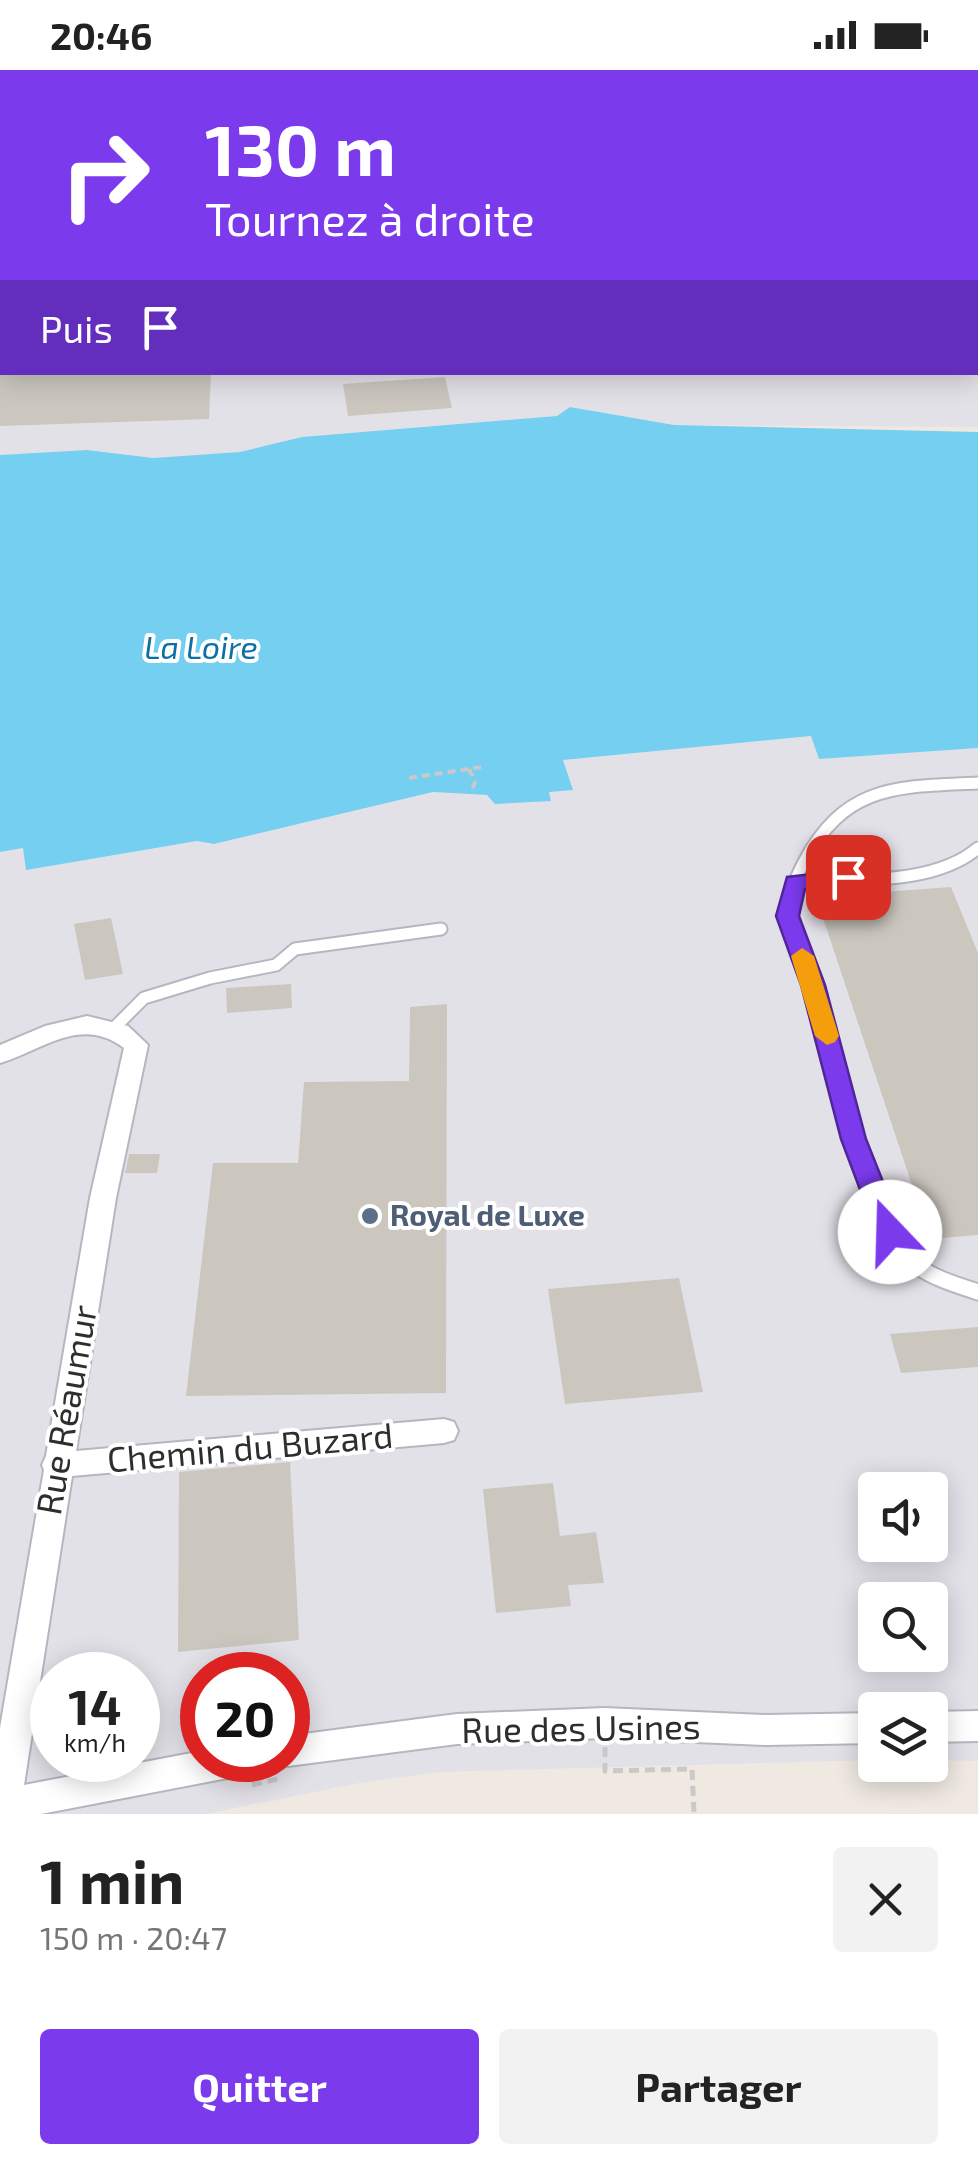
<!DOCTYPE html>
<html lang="fr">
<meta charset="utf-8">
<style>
body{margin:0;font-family:"Exo 2",sans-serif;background:#f2f2f2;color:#222;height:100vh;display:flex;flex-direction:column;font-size:38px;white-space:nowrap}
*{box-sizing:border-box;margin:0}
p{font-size:32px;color:#767676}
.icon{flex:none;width:55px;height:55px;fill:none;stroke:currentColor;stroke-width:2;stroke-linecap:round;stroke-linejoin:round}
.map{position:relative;height:1744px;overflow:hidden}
.sheet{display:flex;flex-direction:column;background:#fff;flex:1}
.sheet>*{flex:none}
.top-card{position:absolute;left:0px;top:0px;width:980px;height:305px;box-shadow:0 5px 25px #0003;background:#7c3aed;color:#fff;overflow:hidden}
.tools{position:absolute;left:858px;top:1402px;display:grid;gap:20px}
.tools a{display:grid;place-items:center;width:90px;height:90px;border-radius:10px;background:#fff;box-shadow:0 5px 25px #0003;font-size:50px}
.speed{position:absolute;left:30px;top:1582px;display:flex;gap:20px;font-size:50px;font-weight:700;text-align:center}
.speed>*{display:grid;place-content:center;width:130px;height:130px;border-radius:50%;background:#fff;box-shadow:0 5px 25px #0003;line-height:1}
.speed small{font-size:25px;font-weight:400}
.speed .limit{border:15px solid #d22;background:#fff;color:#111}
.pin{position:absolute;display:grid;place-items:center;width:85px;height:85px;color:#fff;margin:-42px;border-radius:20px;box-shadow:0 5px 15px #0006}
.me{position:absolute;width:110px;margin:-55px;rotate:339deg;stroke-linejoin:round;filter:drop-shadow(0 0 8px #0008)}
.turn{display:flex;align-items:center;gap:35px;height:210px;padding:0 40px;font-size:45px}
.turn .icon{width:130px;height:130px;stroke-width:2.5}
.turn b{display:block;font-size:70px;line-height:85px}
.then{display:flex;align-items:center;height:95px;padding:0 40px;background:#0003;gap:20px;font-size:38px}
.round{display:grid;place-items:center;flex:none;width:105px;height:105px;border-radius:10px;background:#f2f2f2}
.overview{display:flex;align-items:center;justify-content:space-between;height:170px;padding:0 40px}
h1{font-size:60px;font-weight:700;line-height:75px}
.action{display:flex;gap:20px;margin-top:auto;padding:20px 40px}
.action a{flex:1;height:115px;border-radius:10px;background:#7c3aed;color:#fff;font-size:40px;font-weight:700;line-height:115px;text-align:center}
.action a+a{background:#f2f2f2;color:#222}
.status{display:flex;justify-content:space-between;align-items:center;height:70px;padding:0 50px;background:#fff;direction:ltr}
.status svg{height:28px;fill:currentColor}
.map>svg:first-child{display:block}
.industrial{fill:#e3e1e8;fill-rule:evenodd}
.water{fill:#75cff0}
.building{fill:#cbc7bf}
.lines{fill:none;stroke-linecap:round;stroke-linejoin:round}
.service-far1-casing{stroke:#b4b7c1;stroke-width:15}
.service-casing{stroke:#b4b7c1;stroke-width:19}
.minor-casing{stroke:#b4b7c1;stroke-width:4}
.path-far1{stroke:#c9c9c9;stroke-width:4;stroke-dasharray:8 5;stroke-linecap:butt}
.path{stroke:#c9c9c9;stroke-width:5;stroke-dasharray:10 6;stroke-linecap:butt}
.service-far1{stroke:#fff;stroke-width:11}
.service{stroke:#fff;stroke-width:15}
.minor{fill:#fff;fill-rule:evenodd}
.route{fill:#7c3aed;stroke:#51269a;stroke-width:2.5}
.slow{fill:#f59e0b}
.service-dot{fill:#5c6f8a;stroke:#fff;stroke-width:4}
.labels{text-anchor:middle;stroke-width:8;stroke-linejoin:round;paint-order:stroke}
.service-label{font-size:30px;font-weight:bold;fill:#4e5e75;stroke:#fff;text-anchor:start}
.water-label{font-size:32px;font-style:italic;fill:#0d6fa3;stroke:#fff}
.near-street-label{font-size:35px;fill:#2e2e2e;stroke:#fff}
</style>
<div class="status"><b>20:46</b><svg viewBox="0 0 49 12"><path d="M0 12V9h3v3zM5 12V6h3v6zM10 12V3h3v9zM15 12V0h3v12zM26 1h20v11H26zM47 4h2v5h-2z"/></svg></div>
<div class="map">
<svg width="978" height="1744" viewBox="0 0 978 1744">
<rect width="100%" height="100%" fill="#efe9e1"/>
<!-- industrial -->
<g class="industrial">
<path d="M0,0H978V357L674,355L571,337L557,346L302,367L240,382L153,388L87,380L0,385ZM2,2H978V302H2Z"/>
<path d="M811,666L819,689L978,678V1691L930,1690V1640H875V1690L440,1702L359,1713L206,1744H0V782L24,778L26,799L198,771L214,774L433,722L551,730L548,722L572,720L562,690ZM875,1420H930V1475H875ZM875,1530H930V1585H875ZM52,1605H138V1690H52ZM202,1605H288V1690H202Z"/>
</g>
<!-- water -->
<polygon class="water" points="570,337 674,355 978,362 978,678 819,689 811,666 563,690 573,720 549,722 551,731 495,734 487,725 433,722 214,774 197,771 26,800 23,778 0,782 0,385 87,380 153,388 240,382 302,367 557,346"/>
<!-- building -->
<g class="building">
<polygon points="0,302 211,302 209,349 0,356"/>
<polygon points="445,307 452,338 348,346 343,314"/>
<polygon points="951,817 978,883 978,1165 930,1169 816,827"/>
<polygon points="111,848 123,904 85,910 74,854"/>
<polygon points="291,914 292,938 227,943 226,918"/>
<polygon points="447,934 446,1323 186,1326 213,1093 298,1093 304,1012 409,1011 410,937"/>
<polygon points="129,1084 160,1084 157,1103 125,1103"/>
<polygon points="679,1208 703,1322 565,1334 548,1219"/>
<polygon points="978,1257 978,1297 901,1303 890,1264"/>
<polygon points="290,1392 299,1570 178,1582 179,1402"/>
<polygon points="553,1413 560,1466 596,1462 604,1513 568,1515 571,1536 496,1543 483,1419"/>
</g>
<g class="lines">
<!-- service-far1 casing -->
<g class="service-far1-casing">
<g id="service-far1">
<path d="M795,812C852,808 932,817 978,778"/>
<polyline points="116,956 144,928 210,908 276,895 295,879 441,859"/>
<path d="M880,1141C854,1077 839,1010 821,944C813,912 794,882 789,850C786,831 795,809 804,792C846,713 899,717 978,713"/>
</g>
</g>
<!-- service casing -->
<g class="service-casing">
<path id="service" d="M878,1138C902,1196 922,1204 978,1222"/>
</g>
<!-- minor casing -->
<g class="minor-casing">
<g id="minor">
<path d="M87,946L128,956L148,975L116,1128L76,1381L444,1349L454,1352L458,1361L454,1370L444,1373L72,1406L24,1715L202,1681V1690H254L249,1701L238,1706L41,1744H0V1658L44,1400L42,1395L46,1386L90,1128L124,978C81,945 43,980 0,993V975L45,956Z"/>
<polygon points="604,1638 766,1645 875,1643 875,1673 766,1675 604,1668 457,1674 288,1696 276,1690 288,1690 288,1666 457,1644"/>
<polygon points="978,1641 978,1671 930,1672 930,1642"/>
</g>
</g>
<!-- path-far1 -->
<g class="path-far1">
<polyline points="469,699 475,712 471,722"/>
<polyline points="409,708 482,697"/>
</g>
<!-- path -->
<g class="path">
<polyline points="605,1677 605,1701 692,1699 694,1744"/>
<polyline points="252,1715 282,1708"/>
</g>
<!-- service-far1 -->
<use href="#service-far1" class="service-far1"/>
<!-- service -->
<use href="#service" class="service"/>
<!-- minor -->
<use href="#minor" class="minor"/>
</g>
<!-- route -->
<polygon class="route" points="848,800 856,802 859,807 856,812 805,819 799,846 825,915 866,1069 903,1162 899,1170 890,1173 880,1170 876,1162 841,1069 801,915 776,846 787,807"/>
<!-- slow -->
<polygon class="slow" points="802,878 814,886 839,966 835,972 827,975 815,966 791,886"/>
<!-- markers -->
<circle class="service-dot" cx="370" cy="1146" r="10"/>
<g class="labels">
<!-- service labels -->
<g class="service-label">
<text x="390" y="1156">Royal de Luxe</text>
</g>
<!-- water labels -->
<g class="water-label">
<text x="201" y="589">La Loire</text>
</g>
<!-- near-street labels -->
<g class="near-street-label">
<text transform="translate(67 1340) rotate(-80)" y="12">Rue Réaumur</text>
<text transform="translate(250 1378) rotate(-5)" y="12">Chemin du Buzard</text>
<text transform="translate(581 1659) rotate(-1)" y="12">Rue des Usines</text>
</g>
</g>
</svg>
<div class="tools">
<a><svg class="icon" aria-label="sound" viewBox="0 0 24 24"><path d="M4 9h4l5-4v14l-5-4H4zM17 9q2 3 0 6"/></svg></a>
<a><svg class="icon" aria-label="search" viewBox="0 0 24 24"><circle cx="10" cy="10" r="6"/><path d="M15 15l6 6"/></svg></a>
<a><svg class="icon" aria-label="layers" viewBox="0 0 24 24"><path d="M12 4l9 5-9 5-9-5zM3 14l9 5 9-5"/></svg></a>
</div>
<div class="speed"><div>14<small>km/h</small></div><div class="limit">20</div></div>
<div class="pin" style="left:848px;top:807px;background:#d93025"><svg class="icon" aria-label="arrive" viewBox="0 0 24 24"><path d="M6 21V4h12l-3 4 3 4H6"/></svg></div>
<svg class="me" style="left:890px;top:1162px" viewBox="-20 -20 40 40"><circle r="19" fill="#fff"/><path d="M0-13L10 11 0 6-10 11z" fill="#7c3aed"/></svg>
<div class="top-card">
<div class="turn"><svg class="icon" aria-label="right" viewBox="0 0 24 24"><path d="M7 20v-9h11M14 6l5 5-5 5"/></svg><div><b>130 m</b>Tournez à droite</div></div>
<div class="then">Puis<svg class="icon" aria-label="arrive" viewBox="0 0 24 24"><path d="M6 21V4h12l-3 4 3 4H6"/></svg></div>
</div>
</div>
<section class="sheet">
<div class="overview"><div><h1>1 min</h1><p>150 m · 20:47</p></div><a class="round"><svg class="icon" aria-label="close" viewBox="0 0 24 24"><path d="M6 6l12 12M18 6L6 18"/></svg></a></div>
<div class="action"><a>Quitter</a><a>Partager</a></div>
</section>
